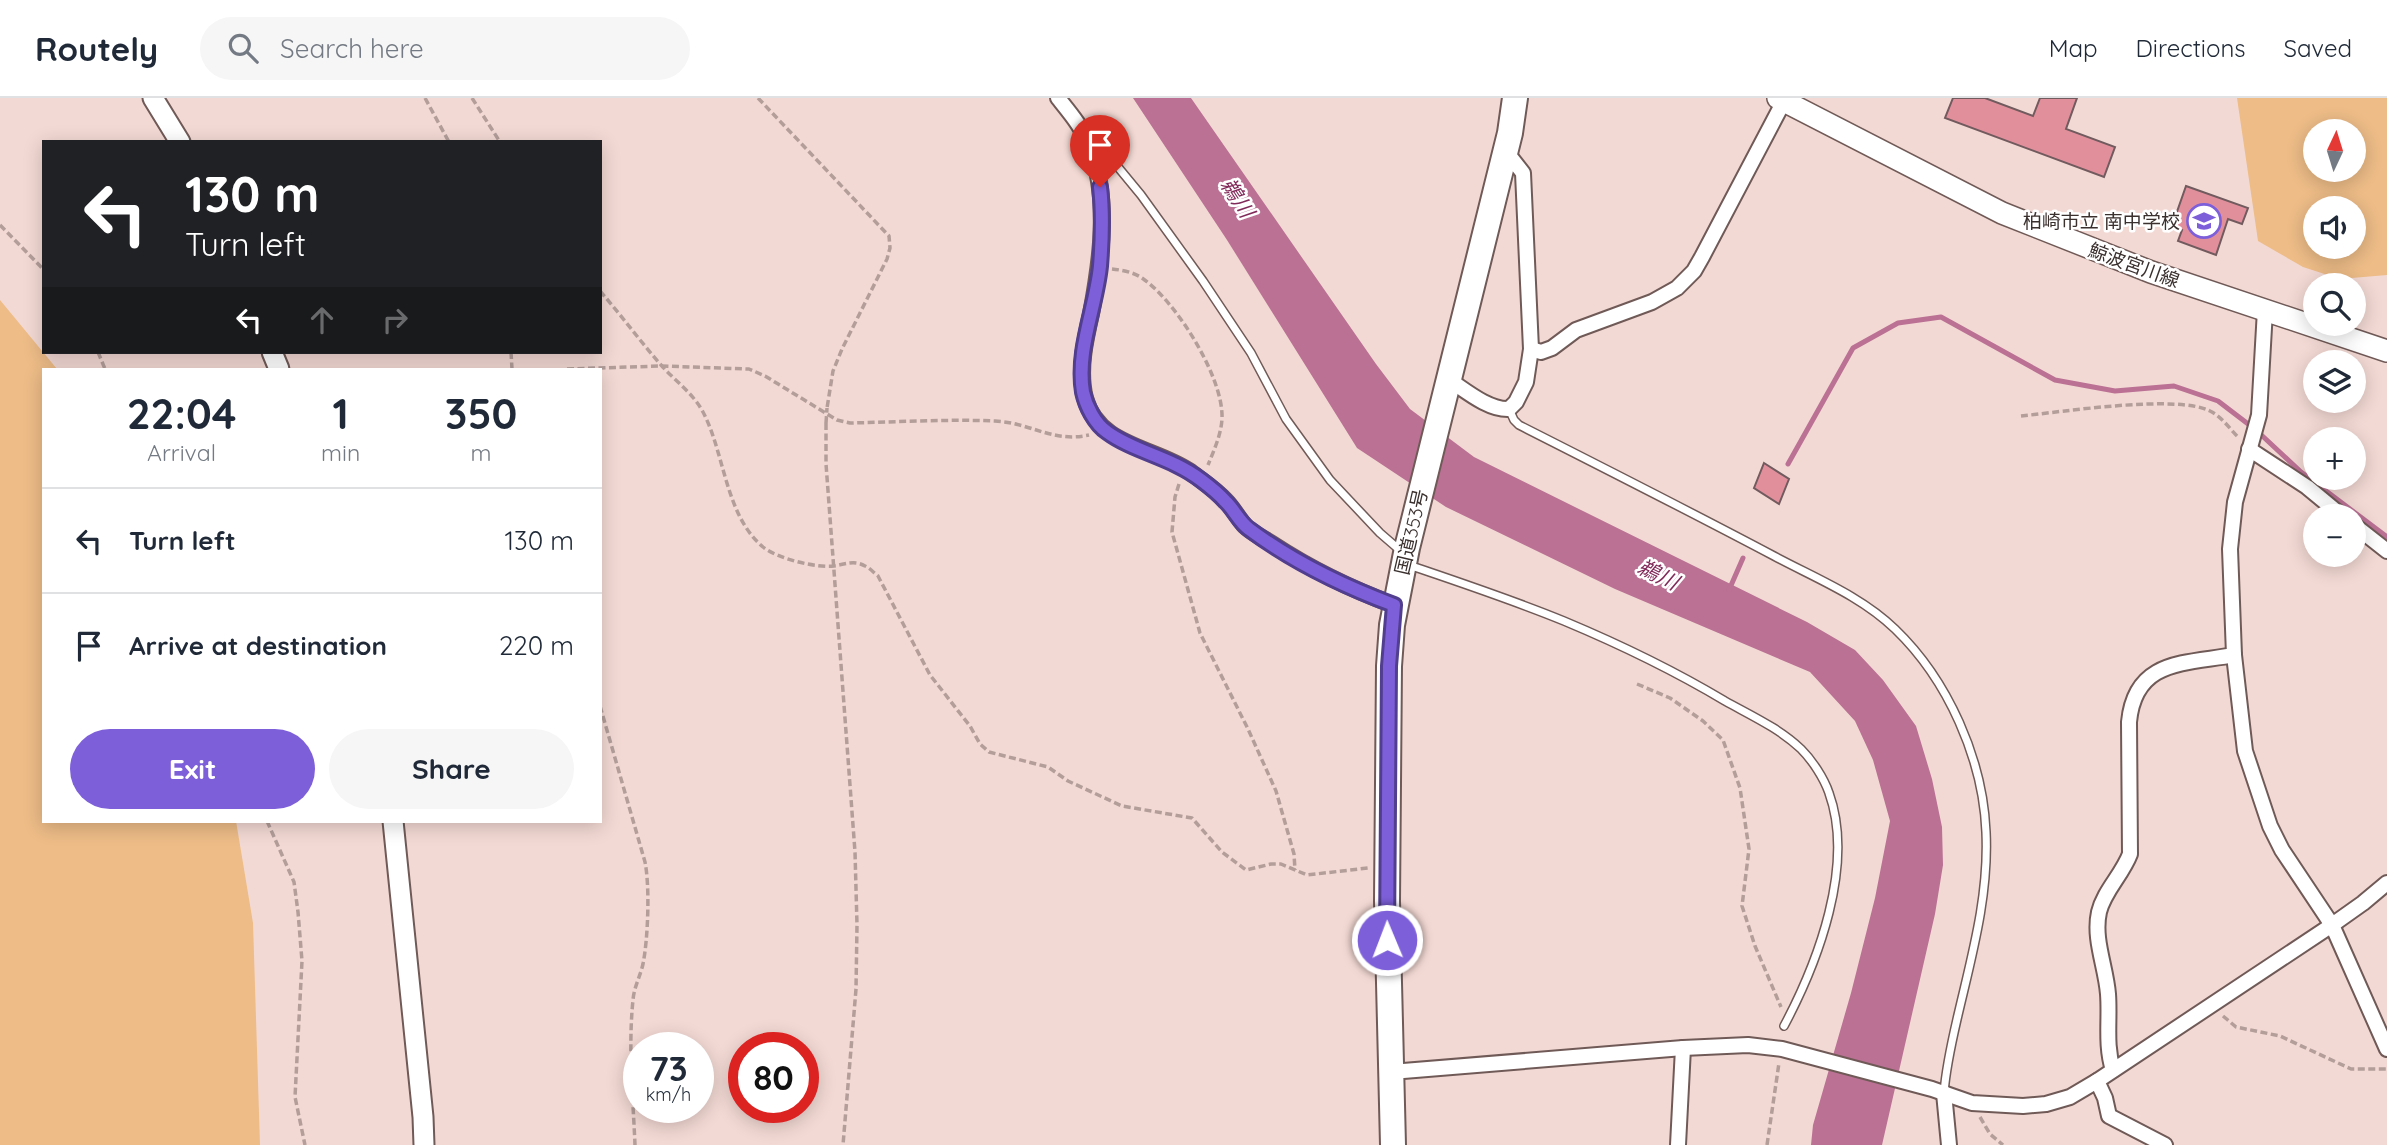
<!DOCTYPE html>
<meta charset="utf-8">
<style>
body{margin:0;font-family:Quicksand,"Noto Sans JP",sans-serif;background:#f6f6f7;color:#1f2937;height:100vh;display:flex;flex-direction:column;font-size:26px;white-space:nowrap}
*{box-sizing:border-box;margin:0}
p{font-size:23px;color:#747a83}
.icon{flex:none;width:38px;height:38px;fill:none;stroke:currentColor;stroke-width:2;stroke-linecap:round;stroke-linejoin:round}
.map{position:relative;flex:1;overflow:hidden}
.side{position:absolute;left:42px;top:270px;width:560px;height:455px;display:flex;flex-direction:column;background:#fff;border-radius:0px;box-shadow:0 4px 18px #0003}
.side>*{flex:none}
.banner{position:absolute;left:42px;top:42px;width:560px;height:214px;border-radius:0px;box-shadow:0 4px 18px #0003;background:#202124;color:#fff;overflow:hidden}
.needle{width:46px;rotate:4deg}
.buttons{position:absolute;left:2303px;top:21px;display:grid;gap:14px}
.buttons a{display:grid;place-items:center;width:63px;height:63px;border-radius:50%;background:#fff;box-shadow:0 4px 18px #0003;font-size:35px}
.speed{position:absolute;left:623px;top:934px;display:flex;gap:14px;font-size:35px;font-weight:700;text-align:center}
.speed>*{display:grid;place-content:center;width:91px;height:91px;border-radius:50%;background:#fff;box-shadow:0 4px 18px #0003;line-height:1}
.speed small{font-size:18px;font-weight:400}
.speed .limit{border:10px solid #d22;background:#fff;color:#111}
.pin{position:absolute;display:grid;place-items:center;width:60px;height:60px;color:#fff;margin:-72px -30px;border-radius:50% 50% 50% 0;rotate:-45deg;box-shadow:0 0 7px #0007}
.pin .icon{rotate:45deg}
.me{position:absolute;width:77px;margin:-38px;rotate:359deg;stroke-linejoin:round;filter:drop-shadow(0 0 5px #0008)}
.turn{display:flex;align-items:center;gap:24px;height:147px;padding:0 28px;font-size:32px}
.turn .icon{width:91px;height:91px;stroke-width:2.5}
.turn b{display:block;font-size:49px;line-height:60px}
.lanes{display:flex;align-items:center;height:66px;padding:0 28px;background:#0003;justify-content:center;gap:35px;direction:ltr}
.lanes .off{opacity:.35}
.eta{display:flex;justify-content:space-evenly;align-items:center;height:119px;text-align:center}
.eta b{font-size:42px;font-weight:800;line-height:49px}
.button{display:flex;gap:14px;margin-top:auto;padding:14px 28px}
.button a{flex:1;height:80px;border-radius:42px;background:#7d5fda;color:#fff;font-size:28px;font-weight:800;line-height:80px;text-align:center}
.button a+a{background:#f6f6f7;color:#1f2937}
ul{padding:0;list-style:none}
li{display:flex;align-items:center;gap:21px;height:105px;padding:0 28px;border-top:2px solid #e0e1e3}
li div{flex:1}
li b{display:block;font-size:26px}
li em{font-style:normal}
header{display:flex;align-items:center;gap:42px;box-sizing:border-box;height:98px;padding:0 35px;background:#fff;border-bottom:2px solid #e0e1e3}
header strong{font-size:33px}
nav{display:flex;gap:38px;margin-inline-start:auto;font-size:24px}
.search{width:490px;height:63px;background:#f6f6f7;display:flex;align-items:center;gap:18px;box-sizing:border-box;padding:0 24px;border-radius:38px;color:#747a83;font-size:26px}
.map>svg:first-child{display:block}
.green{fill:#edbc87;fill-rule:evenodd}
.water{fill:#ba7194}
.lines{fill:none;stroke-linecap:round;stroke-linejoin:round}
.stream{stroke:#ba7194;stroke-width:5}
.building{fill:#e28f9c;stroke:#715b5e;stroke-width:2}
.lane-casing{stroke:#705a57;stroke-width:10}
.street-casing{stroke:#705a57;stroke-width:18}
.secondary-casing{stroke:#705a57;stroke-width:23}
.primary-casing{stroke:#705a57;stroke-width:24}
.highway-casing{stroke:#705a57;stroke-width:28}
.path{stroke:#b39e9a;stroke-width:3.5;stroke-dasharray:7 3.5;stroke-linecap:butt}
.lane{stroke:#fff;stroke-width:7}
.street{stroke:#fff;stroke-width:14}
.secondary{stroke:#fff;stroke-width:19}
.primary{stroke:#fff;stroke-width:21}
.highway{stroke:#fff;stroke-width:24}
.path-bridge{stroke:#b39e9a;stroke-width:3.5;stroke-dasharray:7 3.5;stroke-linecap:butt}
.route-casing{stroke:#513e8e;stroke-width:18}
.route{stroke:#7d5fda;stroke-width:12}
.labels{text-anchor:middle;stroke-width:5;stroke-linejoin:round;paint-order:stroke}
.poi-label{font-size:19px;fill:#3a302e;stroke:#fff;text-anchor:end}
.street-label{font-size:19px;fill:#3a302e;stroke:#fff}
.water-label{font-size:21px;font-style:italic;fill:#812a5a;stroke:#fff}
</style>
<header>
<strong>Routely</strong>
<div class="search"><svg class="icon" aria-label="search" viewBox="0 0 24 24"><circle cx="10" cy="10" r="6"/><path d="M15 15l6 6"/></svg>Search here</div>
<nav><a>Map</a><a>Directions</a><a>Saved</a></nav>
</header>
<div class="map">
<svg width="2387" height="1047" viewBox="0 0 2387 1047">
<rect width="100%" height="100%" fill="#f3d9d4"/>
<!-- green -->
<g class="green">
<path d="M2237,0H2387V177L2340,181L2303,169L2258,143ZM2315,33H2354V72H2315ZM2315,110H2354V149H2315Z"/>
<polygon points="0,202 57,271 44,271 44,723 236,723 253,825 260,1047 0,1047"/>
</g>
<!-- water -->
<polygon class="water" points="1133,0 1191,0 1376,266 1410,311 1474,359 1807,524 1855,552 1883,582 1916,628 1932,681 1942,729 1943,767 1935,816 1882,1047 1811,1047 1813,1027 1851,895 1875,800 1890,723 1873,662 1855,623 1810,574 1615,491 1446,409 1357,350 1227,142"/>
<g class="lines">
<!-- stream -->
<g class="stream">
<polyline points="1788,366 1853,250 1898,225 1941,219 2055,282 2115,293 2174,288 2218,303 2256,332 2301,374 2387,439"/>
<polyline points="1729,492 1743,460"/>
</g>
</g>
<!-- building -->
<g class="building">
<polygon points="1953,0 1985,0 2033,18 2040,0 2077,0 2066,31 2115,49 2104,79 1945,20"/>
<polygon points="2186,88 2248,110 2242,126 2228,121 2216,157 2178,143 2182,132 2172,128"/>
<polygon points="1764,365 1789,381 1779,406 1754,390"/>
</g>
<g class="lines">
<!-- lane casing -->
<g class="lane-casing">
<g id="lane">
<polyline points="1091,49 1099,50 1108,57 1141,97 1203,183 1251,255 1286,321 1330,382 1380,435 1402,454"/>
<path d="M1509,311L1514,322L1519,327C1604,370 1689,413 1774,458C1815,480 1861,498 1895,531C1948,582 1983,661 1986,734C1989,797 1972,857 1958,917C1952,943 1946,968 1944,995"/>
<path d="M1409,467C1461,485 1513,502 1564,523C1619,546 1673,572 1725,603C1750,617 1779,630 1801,651C1812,662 1824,680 1829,695C1855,767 1818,864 1784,928"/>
</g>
</g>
<!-- street casing -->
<g class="street-casing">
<g id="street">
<path d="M1058,0C1070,15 1083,30 1090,49C1110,102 1101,162 1091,216C1085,242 1078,273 1085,300C1098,348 1153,349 1189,373C1201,382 1215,391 1226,403C1233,410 1238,420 1245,428C1252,435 1263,440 1272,446C1310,471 1351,491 1394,507"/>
<polyline points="2265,212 2259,317 2235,404 2230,451 2234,557 2245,653 2270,728 2282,752 2332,827 2387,951"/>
<polyline points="1531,251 1541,254 1552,250 1576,232 1652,204 1677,190 1694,173 1702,159 1784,3"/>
<path d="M1448,281C1465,292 1488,312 1509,311L1516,304L1526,284L1531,251L1523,75L1512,61L1504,57"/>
<polyline points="2249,351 2307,389 2342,418"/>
<polyline points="2354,427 2387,453"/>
<path d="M2113,972C2105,946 2110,922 2108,896C2106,869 2093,841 2099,814C2104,793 2122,777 2130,756L2129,624C2135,561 2185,566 2234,557"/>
<polyline points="1391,974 1683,950 1748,947 1782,951 1932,991 1972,1005 2023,1008 2046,1006 2070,999 2097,983 2332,827 2363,805 2387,785"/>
<polyline points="2097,983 2105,1000 2109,1018 2165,1047"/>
<polyline points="1944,995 1949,1047"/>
<polyline points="1678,1047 1683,950"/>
</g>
</g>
<!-- secondary casing -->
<g class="secondary-casing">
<g id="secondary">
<polyline points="153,0 180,44"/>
<polyline points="272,254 279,271"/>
<polyline points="393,723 423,1019 424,1047"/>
</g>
</g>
<!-- primary casing -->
<g class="primary-casing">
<polyline id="primary" points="1778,0 2002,115 2151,174 2387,253"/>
</g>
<!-- highway casing -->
<g class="highway-casing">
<polyline id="highway" points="1393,1047 1387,803 1389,568 1392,527 1407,450 1510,35 1515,0"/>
</g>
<!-- path -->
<g class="path">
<polyline points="425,0 449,44"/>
<polyline points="472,0 500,44"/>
<polyline points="758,0 889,138 890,150 887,161 842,251 833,273 827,310"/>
<polyline points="0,127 44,172"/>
<path d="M1112,171C1122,172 1133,174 1142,180C1176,203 1224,280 1222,321C1221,337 1214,352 1208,367"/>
<path d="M600,193C621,217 640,243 661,267C675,283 693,295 703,314C725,356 725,417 763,449C778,461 816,470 834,468C845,466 855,462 865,468C870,470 874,475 878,478L930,577L970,628L980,646L989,654L1048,669L1068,683L1122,708L1192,720L1222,754L1246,772L1271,766H1281L1307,777L1368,770"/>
<polyline points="98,254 105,271"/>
<polyline points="511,254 512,271"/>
<path d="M567,271L661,268L749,271L765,278L837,322L850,325C898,324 947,321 995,323C1032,325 1052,345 1089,337"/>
<path d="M2021,318C2061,314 2178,296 2210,313C2222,319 2229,330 2238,339"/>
<polyline points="826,325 826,366 855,754 857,827 856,891 843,1047"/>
<polyline points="1179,386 1175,399 1172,434 1200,535 1248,631 1276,693 1294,756 1295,772"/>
<polyline points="1637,586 1670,600 1703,623 1723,642 1740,690 1749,751 1742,808 1755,848 1781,909"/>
<path d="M600,608L645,764C650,789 648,841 643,866C640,879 634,889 633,902C628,950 633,999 635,1047"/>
<polyline points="267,723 294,784 298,814 302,863 295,999 305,1047"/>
<polyline points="2223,918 2236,929 2280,938 2351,971 2387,971"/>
<polyline points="1980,1019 1990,1036 2003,1047"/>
<polyline points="1767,1047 1779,965"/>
</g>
<!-- lane -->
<use href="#lane" class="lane"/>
<!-- street -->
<use href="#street" class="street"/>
<!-- secondary -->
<use href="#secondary" class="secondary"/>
<!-- primary -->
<use href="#primary" class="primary"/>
<!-- highway -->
<use href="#highway" class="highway"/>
<!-- path-bridge -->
<polyline class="path-bridge" points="826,325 827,310"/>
</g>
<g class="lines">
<!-- route casing -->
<g class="route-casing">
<path id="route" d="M1100,89C1103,114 1102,143 1100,168C1096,209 1076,252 1083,294C1086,308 1095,326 1107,334C1134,354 1171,359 1201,382C1209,388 1218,395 1225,403C1234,411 1239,424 1249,431C1293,464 1343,488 1394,507L1389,568L1387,842"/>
</g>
<!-- route -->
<use href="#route" class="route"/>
</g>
<!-- icons -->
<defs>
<g id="school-ring" transform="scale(1.75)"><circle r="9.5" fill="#fff" stroke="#7d5fda" stroke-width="1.5"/><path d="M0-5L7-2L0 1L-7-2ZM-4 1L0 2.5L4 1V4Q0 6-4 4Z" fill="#7d5fda"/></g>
</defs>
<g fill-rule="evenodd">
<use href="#school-ring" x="2204" y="123"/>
</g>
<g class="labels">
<!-- poi labels -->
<g class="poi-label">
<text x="2180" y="130">柏崎市立 南中学校</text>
</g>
<!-- street labels -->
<g class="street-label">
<text transform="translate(2134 167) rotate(20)" y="7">鯨波宮川線</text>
<text transform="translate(1411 434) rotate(-77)" y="7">国道353号</text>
</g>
<!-- water labels -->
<g class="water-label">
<text transform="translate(1237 100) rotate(57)" y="7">鵜川</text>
<text transform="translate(1658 477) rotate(26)" y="7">鵜川</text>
</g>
</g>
</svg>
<div class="buttons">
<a><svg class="needle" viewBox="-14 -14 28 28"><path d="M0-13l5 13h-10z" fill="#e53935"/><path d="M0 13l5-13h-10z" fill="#747a83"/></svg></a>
<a><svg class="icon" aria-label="sound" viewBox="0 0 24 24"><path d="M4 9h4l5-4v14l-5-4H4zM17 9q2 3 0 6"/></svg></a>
<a><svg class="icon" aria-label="search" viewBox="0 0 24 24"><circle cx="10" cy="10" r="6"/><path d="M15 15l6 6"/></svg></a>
<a><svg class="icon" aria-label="layers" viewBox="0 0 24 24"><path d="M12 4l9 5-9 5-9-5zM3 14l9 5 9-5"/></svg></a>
<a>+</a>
<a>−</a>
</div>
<div class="speed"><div>73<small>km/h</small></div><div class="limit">80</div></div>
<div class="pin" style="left:1100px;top:89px;background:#d93025"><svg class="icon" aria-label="arrive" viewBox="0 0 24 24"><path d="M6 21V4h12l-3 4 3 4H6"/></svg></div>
<svg class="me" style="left:1387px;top:842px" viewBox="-20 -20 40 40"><circle r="17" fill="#7d5fda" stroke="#fff" stroke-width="3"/><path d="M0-11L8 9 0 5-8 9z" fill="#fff"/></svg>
<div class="banner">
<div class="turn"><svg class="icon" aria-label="left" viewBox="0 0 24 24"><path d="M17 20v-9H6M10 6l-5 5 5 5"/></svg><div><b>130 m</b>Turn left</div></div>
<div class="lanes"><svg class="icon" aria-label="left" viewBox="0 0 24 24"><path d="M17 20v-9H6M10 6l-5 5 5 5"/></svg><svg class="icon off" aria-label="ahead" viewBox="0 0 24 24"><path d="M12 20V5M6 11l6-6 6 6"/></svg><svg class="icon off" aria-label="right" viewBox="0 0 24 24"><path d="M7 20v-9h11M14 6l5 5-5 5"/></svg></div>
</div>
<section class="side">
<div class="eta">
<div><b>22:04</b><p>Arrival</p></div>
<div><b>1</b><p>min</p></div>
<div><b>350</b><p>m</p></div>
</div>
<ul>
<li><svg class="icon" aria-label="left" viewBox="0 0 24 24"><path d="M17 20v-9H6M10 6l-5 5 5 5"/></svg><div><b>Turn left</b></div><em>130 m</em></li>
<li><svg class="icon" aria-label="arrive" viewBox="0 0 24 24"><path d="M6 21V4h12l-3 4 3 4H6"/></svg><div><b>Arrive at destination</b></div><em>220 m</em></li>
</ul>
<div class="button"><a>Exit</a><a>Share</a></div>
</section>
</div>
